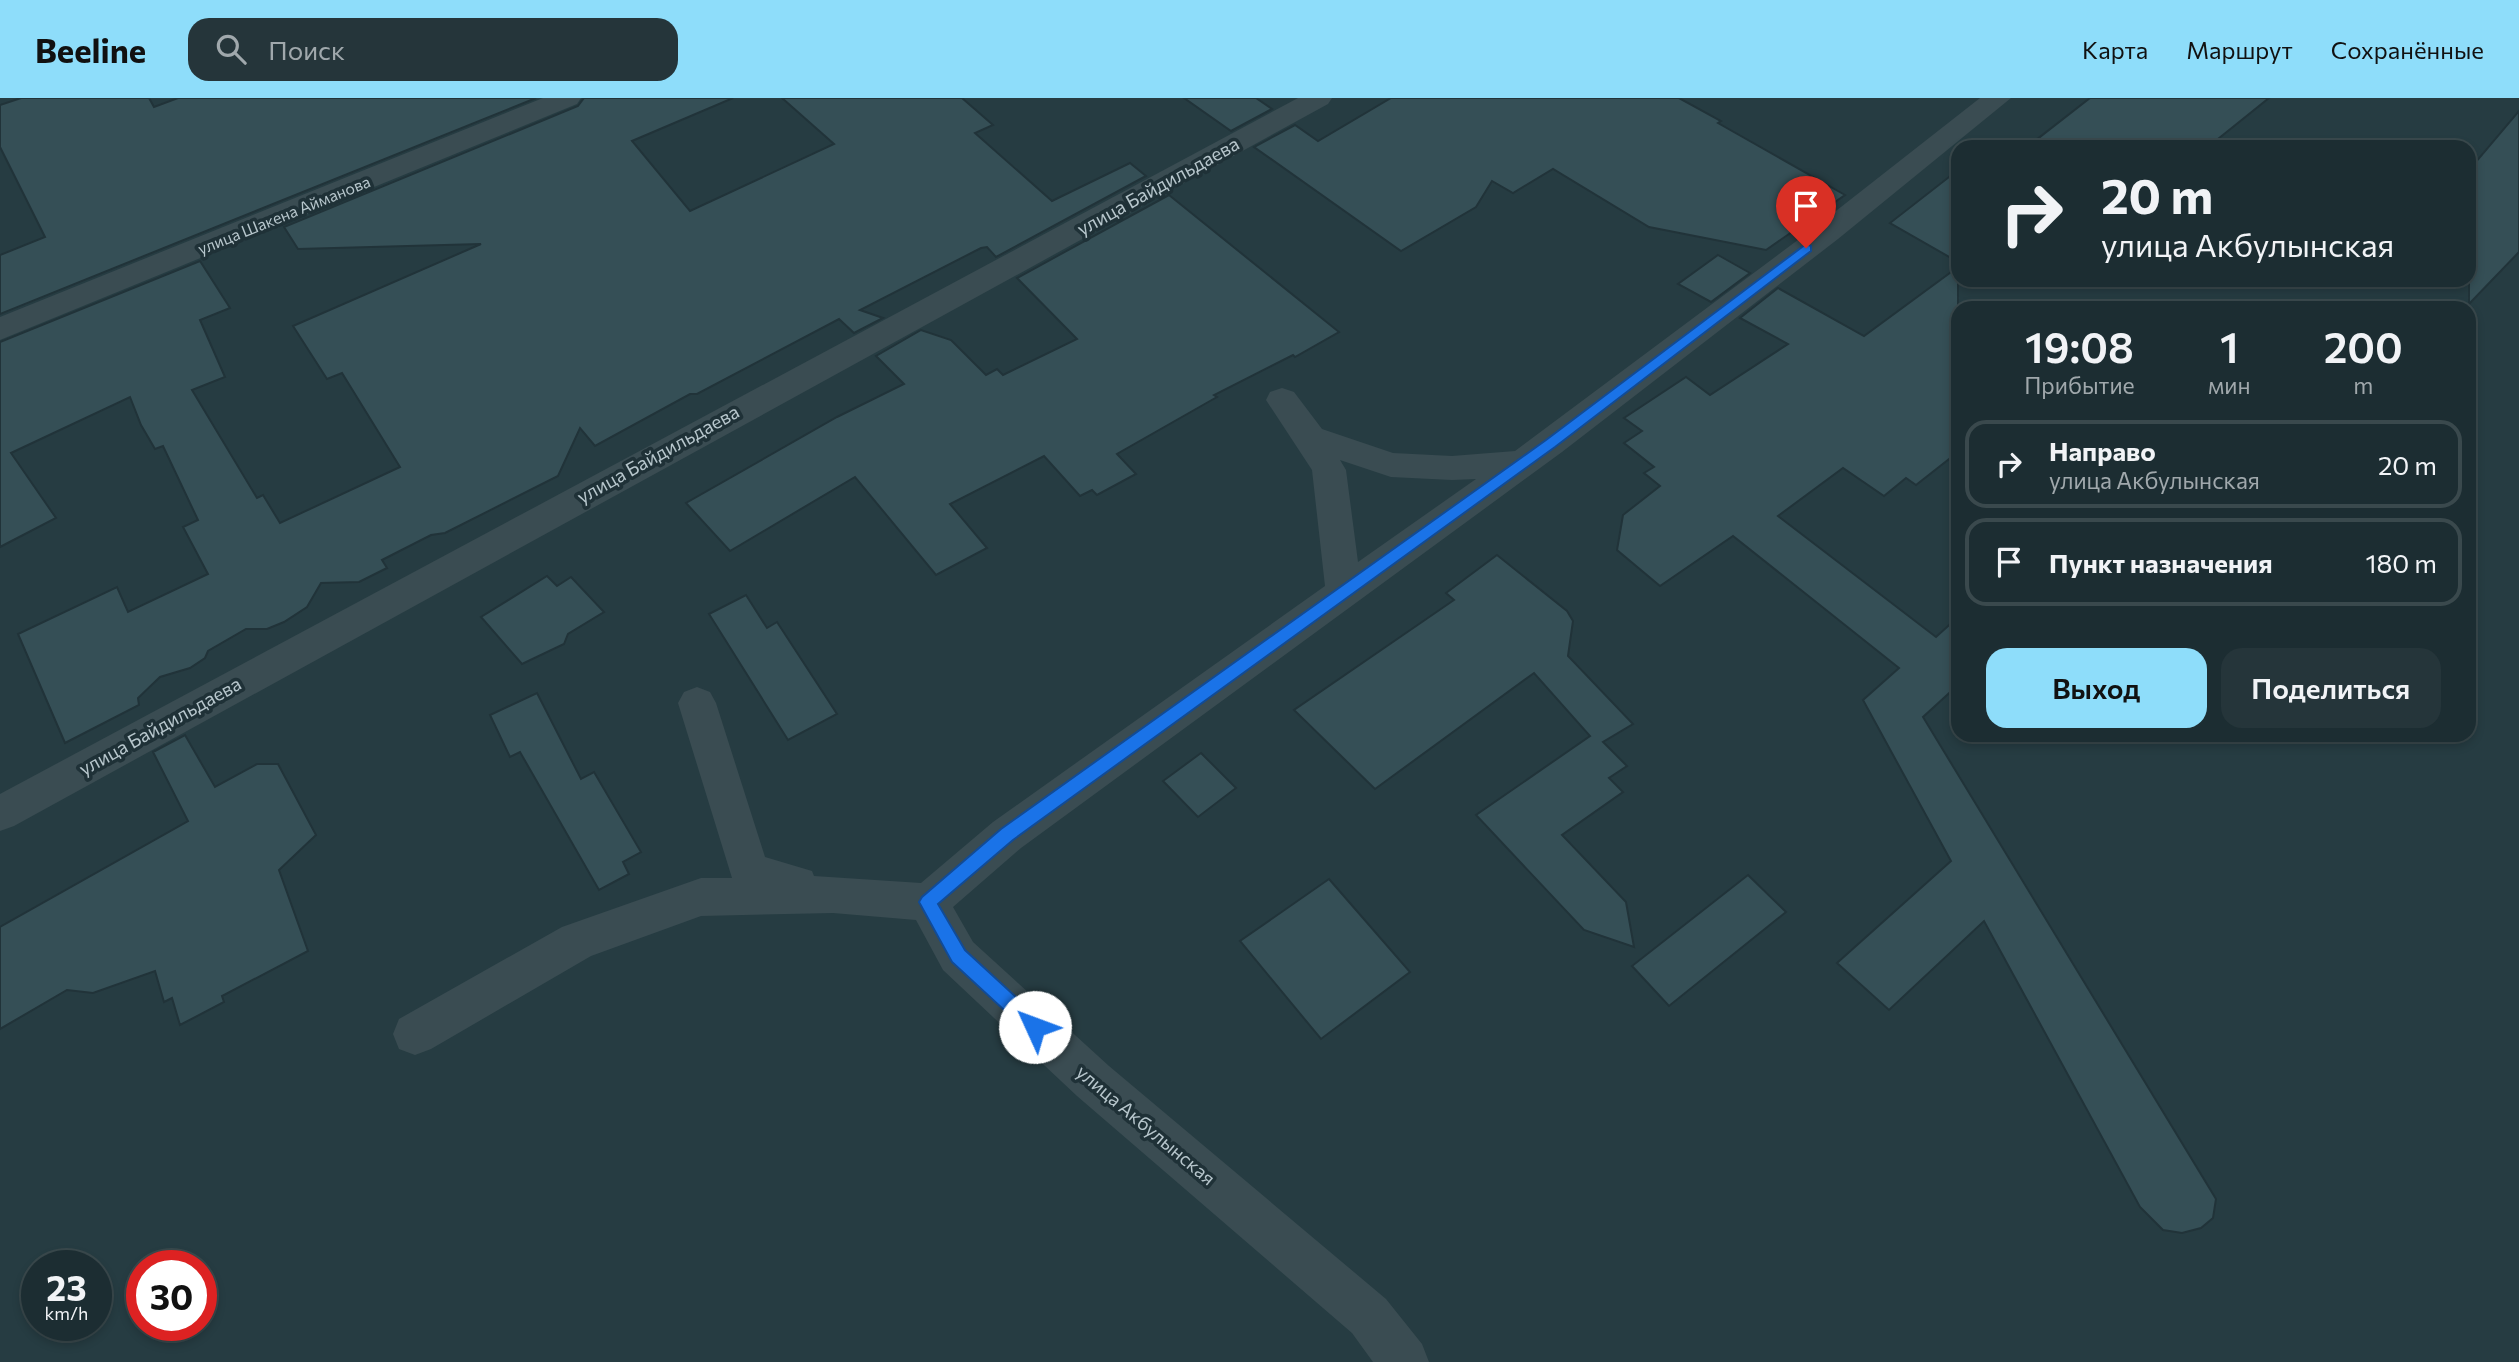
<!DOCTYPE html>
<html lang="ru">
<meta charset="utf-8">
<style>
body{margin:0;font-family:Commissioner,sans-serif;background:#25353a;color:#f1f3f6;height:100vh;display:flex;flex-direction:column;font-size:26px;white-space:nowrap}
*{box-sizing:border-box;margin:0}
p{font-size:23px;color:#a0a8ac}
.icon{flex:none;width:38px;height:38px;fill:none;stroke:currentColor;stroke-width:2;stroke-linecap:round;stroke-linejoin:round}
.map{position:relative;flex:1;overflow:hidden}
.sheet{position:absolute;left:1951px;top:203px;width:525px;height:441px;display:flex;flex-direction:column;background:#1c2d32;border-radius:21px;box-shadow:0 4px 10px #0003,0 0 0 2px #3a494d}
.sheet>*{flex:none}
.banner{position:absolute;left:1951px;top:42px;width:525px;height:147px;border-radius:21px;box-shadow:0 4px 10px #0003,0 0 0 2px #3a494d;background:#1c2d32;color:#f1f3f6;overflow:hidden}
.speed{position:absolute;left:21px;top:1152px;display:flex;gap:14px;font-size:35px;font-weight:700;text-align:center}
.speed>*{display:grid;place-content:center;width:91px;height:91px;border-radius:50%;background:#1c2d32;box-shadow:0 4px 10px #0003,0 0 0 2px #3a494d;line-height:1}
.speed small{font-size:18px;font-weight:400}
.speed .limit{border:10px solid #d22;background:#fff;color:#111}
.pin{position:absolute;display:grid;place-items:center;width:60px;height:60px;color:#fff;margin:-72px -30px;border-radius:50% 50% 50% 0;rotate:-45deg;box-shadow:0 0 7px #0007}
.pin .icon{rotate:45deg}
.me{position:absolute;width:77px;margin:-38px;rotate:313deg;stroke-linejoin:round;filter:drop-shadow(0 0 5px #0008)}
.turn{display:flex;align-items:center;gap:24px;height:147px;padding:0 35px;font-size:32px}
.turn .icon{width:91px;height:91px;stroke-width:2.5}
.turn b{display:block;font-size:49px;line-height:60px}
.eta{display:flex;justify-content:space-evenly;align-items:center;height:119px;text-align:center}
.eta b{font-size:42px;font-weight:600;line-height:49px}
.cta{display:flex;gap:14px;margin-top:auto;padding:14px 35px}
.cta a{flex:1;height:80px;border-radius:21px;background:#8eddfa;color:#111;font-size:28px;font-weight:600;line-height:80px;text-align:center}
.cta a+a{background:#25353a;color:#f1f3f6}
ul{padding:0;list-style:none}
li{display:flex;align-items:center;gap:21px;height:88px;margin:0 14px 10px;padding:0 21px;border:4px solid #3a494d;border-radius:21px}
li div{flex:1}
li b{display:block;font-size:26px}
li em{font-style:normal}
header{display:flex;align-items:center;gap:42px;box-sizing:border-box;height:98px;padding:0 35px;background:#8eddfa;color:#111}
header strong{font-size:33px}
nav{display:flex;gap:38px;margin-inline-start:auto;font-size:24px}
.search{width:490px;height:63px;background:#25353a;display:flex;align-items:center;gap:18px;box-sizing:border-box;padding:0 24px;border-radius:21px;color:#a0a8ac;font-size:26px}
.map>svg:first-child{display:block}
.building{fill:#354f56;stroke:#213339;stroke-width:2}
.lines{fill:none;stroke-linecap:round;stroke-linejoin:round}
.minor{fill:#3a4c52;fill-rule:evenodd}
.route{fill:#1a73e8;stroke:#114b97;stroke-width:2}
.labels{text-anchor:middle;stroke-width:7;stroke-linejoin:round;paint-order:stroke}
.far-street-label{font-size:16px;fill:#b7c6cc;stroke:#1f3137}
.street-label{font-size:19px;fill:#b7c6cc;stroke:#1f3137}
</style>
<header>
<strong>Beeline</strong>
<div class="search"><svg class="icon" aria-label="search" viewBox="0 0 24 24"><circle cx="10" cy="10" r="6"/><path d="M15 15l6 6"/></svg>Поиск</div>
<nav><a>Карта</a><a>Маршрут</a><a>Сохранённые</a></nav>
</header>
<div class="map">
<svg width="2519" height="1264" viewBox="0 0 2519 1264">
<rect width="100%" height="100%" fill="#263c42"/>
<!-- building -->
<g class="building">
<polygon points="21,0 149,0 154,9 178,0 536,0 0,216 0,157 45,139 0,49 0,7"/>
<polygon points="584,0 733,0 632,43 690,113 834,46 782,0 962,0 993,27 975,35 1052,103 1130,65 1146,78 996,159 987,149 981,150 860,212 883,220 854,235 839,221 697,296 690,296 595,348 580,330 558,378 445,435 431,437 382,462 387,470 359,484 321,485 307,509 284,524 267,531 246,531 208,553 205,560 190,570 160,579 138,600 139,607 65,645 18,536 117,489 128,514 208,476 183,429 198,422 163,348 155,351 141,327 130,299 11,355 56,420 0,449 0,244 200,163 230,210 200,222 225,279 192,292 257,400 263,397 280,425 400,369 342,275 327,281 293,228 481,146 298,151 284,129 578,8"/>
<polygon points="1184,0 1256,0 1272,11 1231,33"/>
<polygon points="1391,0 1679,0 1721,23 1718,25 1845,97 1766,152 1649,129 1553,71 1513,95 1492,83 1476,109 1401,153 1254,49 1295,27 1318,43"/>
<polygon points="2090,0 2269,0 2208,49 2027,49"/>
<polygon points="2519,13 2519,154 2469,206 2469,72"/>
<polygon points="1958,72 1958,164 1890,125"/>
<polygon points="1169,97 1339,234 1295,259 1293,257 1214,297 1217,299 1117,356 1136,376 1097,397 1092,392 1080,398 1044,358 950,406 987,450 936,477 855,379 730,453 686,405 837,319 904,286 876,258 921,232 951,242 986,277 997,271 1003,277 1077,241 1017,180"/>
<polygon points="1718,157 1750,175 1711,204 1678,186"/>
<polygon points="1958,169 1958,354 1916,387 1906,380 1884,398 1843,370 1778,418 1936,539 1958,519 1958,587 1923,619 2216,1101 2213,1120 2201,1130 2182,1135 2163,1132 2140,1109 1984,823 1889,912 1837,865 1951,763 1863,602 1899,570 1733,438 1660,488 1617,452 1623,417 1660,388 1644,375 1654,369 1624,345 1642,333 1624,320 1686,279 1710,297 1788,246 1740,220 1778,190 1864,238"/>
<polygon points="1497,457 1567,513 1573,523 1568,558 1633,626 1603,644 1627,668 1609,680 1623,694 1562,737 1626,804 1634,849 1584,832 1476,717 1590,638 1534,575 1375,691 1294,612 1454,502 1446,495"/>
<polygon points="547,478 557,488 571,479 604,514 568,536 564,546 522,566 481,519"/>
<polygon points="746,497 767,530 777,524 837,616 788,642 709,516"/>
<polygon points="537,595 581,681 594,674 641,754 623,764 629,776 599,792 520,654 510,659 490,617"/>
<polygon points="185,637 215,689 257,666 278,666 316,737 279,772 308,853 222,898 224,904 180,927 172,900 164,904 155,873 93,895 67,892 0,931 0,829 188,723 153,654"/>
<polygon points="1201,655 1236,690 1198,719 1163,683"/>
<polygon points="1748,777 1786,814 1669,908 1632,868"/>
<polygon points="1329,781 1410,874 1321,941 1240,843"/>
</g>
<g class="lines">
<!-- minor -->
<g class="minor">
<polygon points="543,0 581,0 577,6 0,242 0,219"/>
<polygon points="1298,0 1332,0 1328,6 14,728 0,733 0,696"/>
<path d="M1980,0H2011L1838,141L1562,354L1021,750L953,809L973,844L1109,968L1386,1201L1422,1246L1429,1264H1373L1352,1235L1077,998L943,872L916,822L833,815L701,818L591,858L431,951L415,957L399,951L393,936L399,921L562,829L701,780H732L678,605L684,594L697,589L710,594L716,605L765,759L812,773L814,778L921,785L993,724L1325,488L1312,372L1266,302L1270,294L1282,290L1294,294L1322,331L1393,355L1452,358L1515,353L1818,127ZM1340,362L1391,379L1452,382L1476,381L1358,464L1346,372Z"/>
</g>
</g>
<!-- route -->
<polygon class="route" points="1806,146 1811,148 1811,153 1555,349 1013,742 938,806 965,852 1042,923 1044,929 1042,935 1035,938 1029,935 952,864 919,804 922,799 1001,731 1546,342"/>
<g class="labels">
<!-- far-street labels -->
<g class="far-street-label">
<text transform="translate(284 117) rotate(-22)" y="6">улица Шакена Айманова</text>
</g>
<!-- street labels -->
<g class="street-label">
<text transform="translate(1158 88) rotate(-29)" y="7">улица Байдильдаева</text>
<text transform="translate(658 356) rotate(-29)" y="7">улица Байдильдаева</text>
<text transform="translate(160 628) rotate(-29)" y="7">улица Байдильдаева</text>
<text transform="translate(1146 1027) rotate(40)" y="7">улица Акбулынская</text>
</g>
</g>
</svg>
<div class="speed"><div>23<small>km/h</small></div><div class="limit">30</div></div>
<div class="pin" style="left:1806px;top:150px;background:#d93025"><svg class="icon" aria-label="arrive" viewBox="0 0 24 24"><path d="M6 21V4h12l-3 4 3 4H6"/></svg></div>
<svg class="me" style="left:1035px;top:929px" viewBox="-20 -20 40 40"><circle r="19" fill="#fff"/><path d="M0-13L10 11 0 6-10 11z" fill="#1a73e8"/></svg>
<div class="banner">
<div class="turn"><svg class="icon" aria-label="right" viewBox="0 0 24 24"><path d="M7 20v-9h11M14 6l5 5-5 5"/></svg><div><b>20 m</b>улица Акбулынская</div></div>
</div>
<section class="sheet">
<div class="eta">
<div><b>19:08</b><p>Прибытие</p></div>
<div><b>1</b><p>мин</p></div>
<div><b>200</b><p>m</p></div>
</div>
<ul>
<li><svg class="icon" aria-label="right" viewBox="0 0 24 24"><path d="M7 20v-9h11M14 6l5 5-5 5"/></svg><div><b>Направо</b><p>улица Акбулынская</p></div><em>20 m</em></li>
<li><svg class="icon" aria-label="arrive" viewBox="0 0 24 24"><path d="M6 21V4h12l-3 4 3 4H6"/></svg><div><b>Пункт назначения</b></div><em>180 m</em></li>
</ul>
<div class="cta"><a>Выход</a><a>Поделиться</a></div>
</section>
</div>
